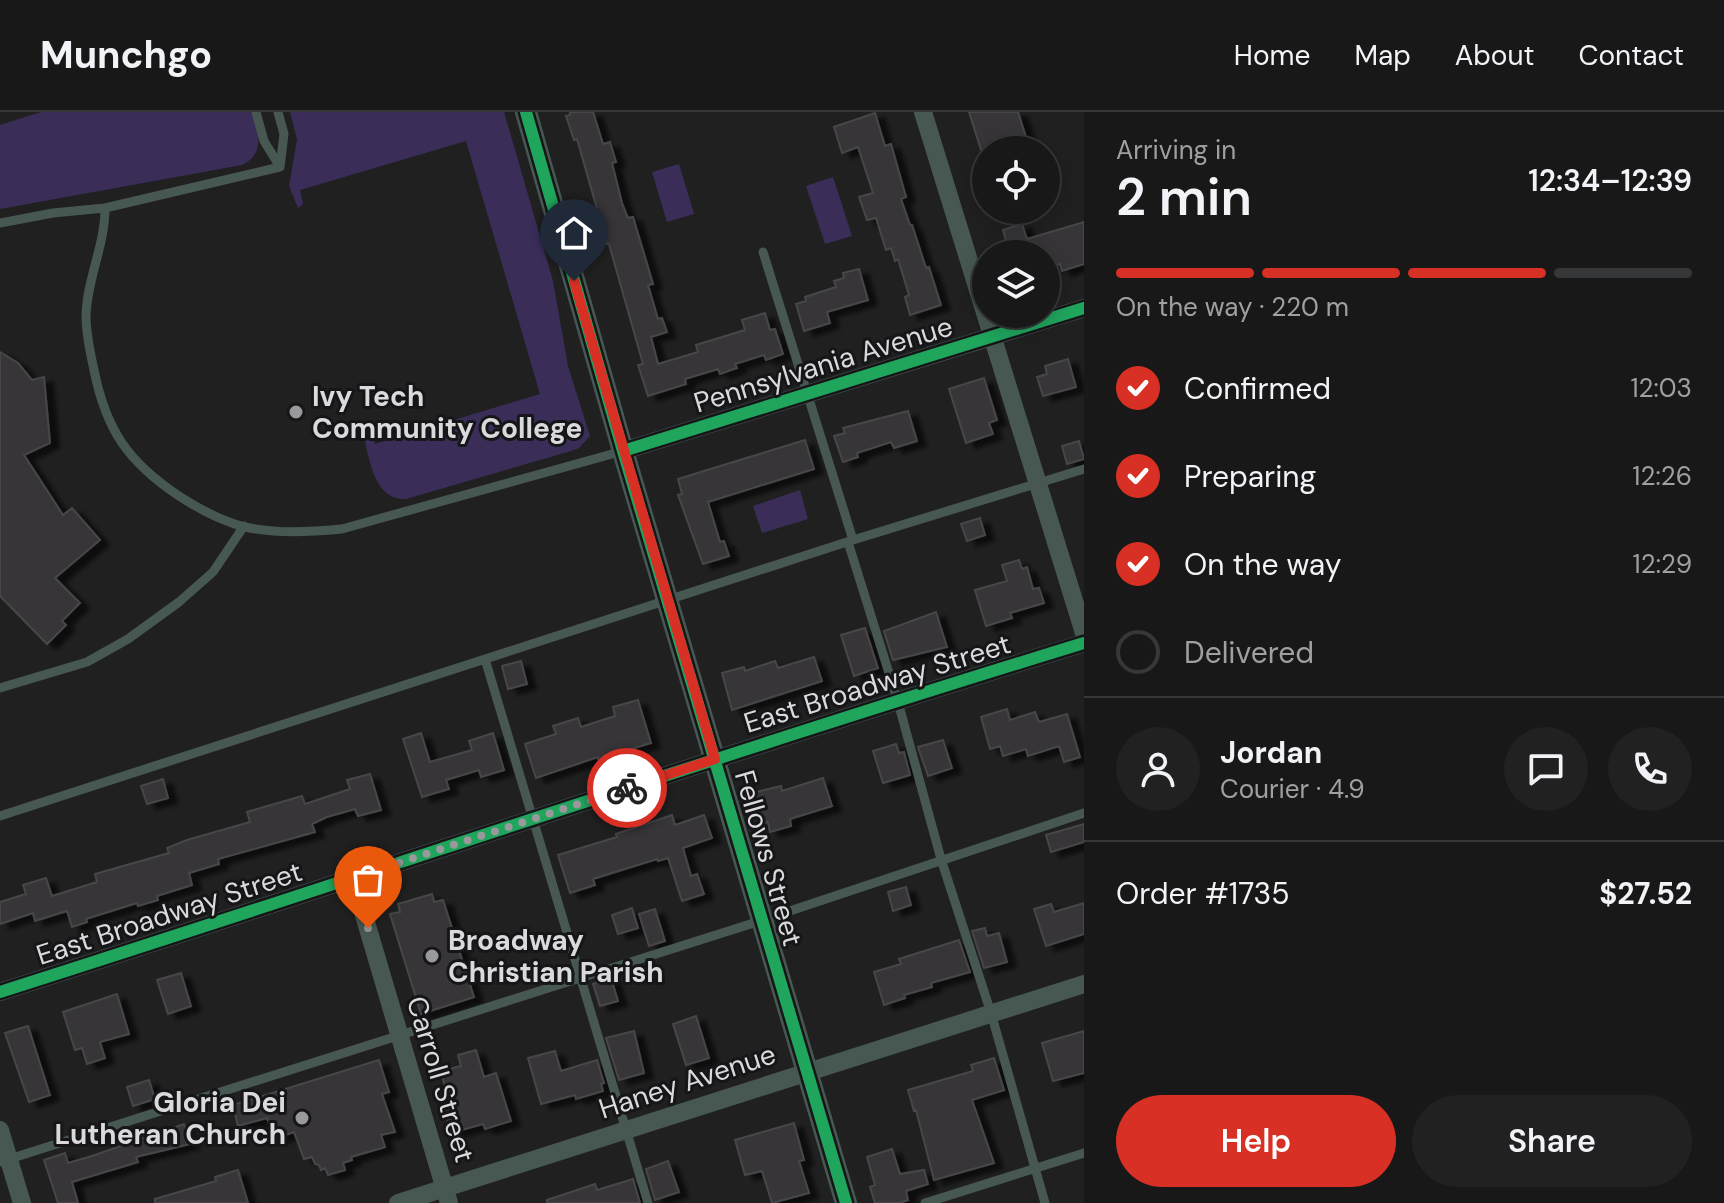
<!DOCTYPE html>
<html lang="en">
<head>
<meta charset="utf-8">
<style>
	:root { --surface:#181819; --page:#212122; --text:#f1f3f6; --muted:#9fa0a2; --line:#363738; --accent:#d93025 }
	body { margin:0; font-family:"DM Sans",sans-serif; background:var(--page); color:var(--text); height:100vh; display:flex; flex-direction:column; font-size:30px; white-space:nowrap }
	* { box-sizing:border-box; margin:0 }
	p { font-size:26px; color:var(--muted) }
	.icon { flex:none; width:44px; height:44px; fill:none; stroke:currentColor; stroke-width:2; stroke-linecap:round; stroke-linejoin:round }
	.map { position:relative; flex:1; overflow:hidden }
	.drawer { display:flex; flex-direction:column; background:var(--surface); width:640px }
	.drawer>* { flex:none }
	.tools { position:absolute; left:972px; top:24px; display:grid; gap:16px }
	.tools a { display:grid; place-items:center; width:88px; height:88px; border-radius:50%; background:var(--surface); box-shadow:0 4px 20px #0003,0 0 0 2px var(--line); font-size:40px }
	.pin { position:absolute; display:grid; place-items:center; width:68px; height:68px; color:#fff; margin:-82px -34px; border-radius:50% 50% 50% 0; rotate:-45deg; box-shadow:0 0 8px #0007 }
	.pin .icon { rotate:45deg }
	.courier { position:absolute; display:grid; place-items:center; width:80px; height:80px; margin:-40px; border:6px solid #d93025; border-radius:50%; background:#fff; color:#222; box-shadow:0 2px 10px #0007 }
	.overview em { font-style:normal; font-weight:600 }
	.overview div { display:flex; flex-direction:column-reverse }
	.overview { display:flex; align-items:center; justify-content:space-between; height:136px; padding:0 32px }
	h1 { font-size:52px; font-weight:600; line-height:60px }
	.bar { display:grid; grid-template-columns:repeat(4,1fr); gap:12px 8px; align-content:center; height:96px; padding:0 32px }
	.bar i { height:10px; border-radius:6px; background:var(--line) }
	.bar .active { background:var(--accent) }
	.bar p { grid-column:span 4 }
	.line { display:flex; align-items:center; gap:20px; padding:0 32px; border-top:2px solid var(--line) }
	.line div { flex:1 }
	.round { display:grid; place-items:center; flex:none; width:84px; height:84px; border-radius:42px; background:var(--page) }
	ol { padding:0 32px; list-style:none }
	li { display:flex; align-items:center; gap:24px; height:88px }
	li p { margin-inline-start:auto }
	li .icon { padding:8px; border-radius:50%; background:var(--accent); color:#fff; stroke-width:4 }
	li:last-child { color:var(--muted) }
	li i { width:44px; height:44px; border:4px solid var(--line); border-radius:50% }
	.primary-button { display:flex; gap:16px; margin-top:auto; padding:16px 32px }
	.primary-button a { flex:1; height:92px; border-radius:48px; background:var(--accent); color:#fff; font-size:32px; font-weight:600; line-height:92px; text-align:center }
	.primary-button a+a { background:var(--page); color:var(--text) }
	header { display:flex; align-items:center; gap:48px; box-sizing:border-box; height:112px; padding:0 40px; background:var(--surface); border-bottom:2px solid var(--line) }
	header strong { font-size:38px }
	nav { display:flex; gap:44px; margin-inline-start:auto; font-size:28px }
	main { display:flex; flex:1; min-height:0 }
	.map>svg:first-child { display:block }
</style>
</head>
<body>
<header>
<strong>Munchgo</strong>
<nav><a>Home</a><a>Map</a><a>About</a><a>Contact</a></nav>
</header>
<main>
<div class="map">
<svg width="1084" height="1091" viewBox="0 0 1084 1091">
	<defs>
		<filter id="shadow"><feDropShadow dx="9" dy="5" stdDeviation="2" flood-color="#0009"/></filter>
	</defs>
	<rect width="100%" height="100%" fill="#202021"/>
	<path fill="#3a2e59" d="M41,0h211c6,21 14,41 -10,53l-242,44v-84z
		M290,0h214l49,169 15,85 22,70 -11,12 -8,3 -165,48c-34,1 -36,-43 -44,-68l2,-3 6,1 5,15 165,-50 -74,-253 -166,49 3,14 -5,4 -9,-22 8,-47z
		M679,52l15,50 -27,8 -15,-50z
		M833,65l19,59 -27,8 -19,-58z
		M800,378l8,29 -46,14 -9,-27z"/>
	<path fill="#373638" stroke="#474648" stroke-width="2" filter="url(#shadow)" d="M570,0h23l10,32 7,-2 6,20 -4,1 10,40 6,15 5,-1 20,67 -5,1 10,34 4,-1 5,14 -16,5 7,27 40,-12 -2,-7 49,-15 -3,-10 23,-7 5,17 5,-1 8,25 -17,6 -2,-5 -29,9 2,4 -17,6 -2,-5 -33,10 1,5 -38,12 -10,-31 5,-1 -34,-120h-2l-30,-105 -3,1 -8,-24 4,-1z
		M969,0h49l12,38h-49z
		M875,1l10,33 6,-2 15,53 -5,2 9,26h2l14,43 3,-1 12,38 -31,10 -5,-18 4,-2 -11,-36 -3,2 -4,-13 -5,2 -10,-32 -9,2 -8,-23 14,-4 -15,-46 -16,6 -8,-26z
		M1084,110v42l-22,7 -2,-7 -14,4v-14h-55l-1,-4 17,-5 -4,-15 19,-6 5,15z
		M859,157l9,31 -41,12 3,11 -26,8 -8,-27 10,-3 -1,-4 31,-10 -2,-6 10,-3 -1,-5z
		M0,240l18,11 14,17 12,-3 6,66 -26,12 39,60 9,-7 28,32 -45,38 25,25 -18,18 4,4 -19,19 -47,-48z
		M1068,247l8,28 -33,9 -6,-19 10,-3 -2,-8z
		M984,266l13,42 -8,3 4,11 -27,9 -17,-54z
		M908,299l9,30 -23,7 -3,-6 -34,11 1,4 -15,5 -9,-26 11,-3 -2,-5z
		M805,328l9,29 -106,33 12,40 4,-1 5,15 -26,8 -25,-69 4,-1 -4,-15z
		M1079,329l5,18 -17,5 -5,-18z
		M980,406l5,17 -18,6 -6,-17z
		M1019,448l3,9 5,-2 6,22 6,-1 5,15 -34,10 2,5 -26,8 -11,-36 32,-9 -5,-16z
		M936,500l11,35 -54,13 -9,-29z
		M865,516l13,40 -24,8 -13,-41z
		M814,545l8,24 -90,29 -10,-37 22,-6 1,4 30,-10 3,7z
		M521,549l6,23 -19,5 -6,-23z
		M638,588l13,43 -53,16v-2l-62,21 -11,-34 31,-10 -3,-8 25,-8 3,9 34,-11 -2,-9z
		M1007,597l3,11 25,-8 4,10 28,-8 13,43 -16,5 -5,-16 -31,10 -2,-7 -23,7 -3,-10 -10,3 -9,-32z
		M421,621l9,29 42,-12 -3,-9 24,-8 11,37 -23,7 -2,-7 -33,10 3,9 -27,8 -19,-58z
		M943,628l9,28 -24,8 -10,-29z
		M896,632l3,9 5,-1 6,23 -27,8 -10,-32z
		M370,662l11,36 -23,6 -3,-7 -28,8 -15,7 3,8 -97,27 1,5 -30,9 3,12 -35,11 1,4 -20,6 -1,-3 -51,16 1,3 -15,5 -5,-16 -32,10 -2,-8 -33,11v-22l26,-8 -3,-9 23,-7 6,18 45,-14 -2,-8 74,-21 -2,-5 20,-8 63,-18 -3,-10 55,-16 3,8 45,-15 -3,-9z
		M823,666l9,28 -42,13 1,7 -21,6 -2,-10 -4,1 -8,-31 25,-6 1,5z
		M163,667l5,19 -21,6 -6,-18z
		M672,703l3,10 29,-10 8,23 -29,10 8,28 6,-2 7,20 -22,7 -14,-43 -10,3 -1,-2 -64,20 2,6 -25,8 -12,-38 59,-18 -1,-3z
		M1084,712v18l-33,10 -5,-17z
		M906,775l5,18 -18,6 -5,-19z
		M432,782l2,8 9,-2 31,97 -53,17 -31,-100 10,-2 -2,-8z
		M1084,791v31l-38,12 -12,-37 17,-5 3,8z
		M632,796l6,20 -20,6 -6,-19z
		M655,797l10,32 -16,5 -10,-32z
		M985,816l2,8 12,-3 8,29 -23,6 -12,-37z
		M959,828l11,32 -39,11 1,4 -28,8 1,3 -21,7 -10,-33 27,-8 -2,-5z
		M181,861l10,33 -23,8 -11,-34z
		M611,866l7,23 -18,5 -7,-22z
		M117,882l12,40 -29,8 5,16 -18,6 -5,-16 -7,2 -12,-38z
		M696,904l13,42 -23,7 -13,-41z
		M28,914l22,69 -21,7 -24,-69z
		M634,919l10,42 -25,7 -13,-42z
		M1084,919v42l-31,8 -11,-38z
		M476,938l8,27 12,-4 15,48 -26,8 -2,-5 -32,9 -9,-32 6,-2 -7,-28 20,-5 -3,-11z
		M555,939l6,20 36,-11 7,23 -3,1 2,7 -27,8 -1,-4 -34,9 -13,-46z
		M994,946l10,32 -32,10 22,63 -60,17 -18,-70 -2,1 -6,-21 65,-19 -2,-6z
		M379,948l10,32 -7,2 13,38 -14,3 4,12 -34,10 1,3 -9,3 2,7 -17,5 -3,-7 -4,2 -2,-5 -4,-1 -3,-7 -8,2 -10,-27 -20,7 -7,-21 -29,8 -5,-21z
		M149,968l6,19 -22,7 -6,-19z
		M794,1011l10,37 -5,1 10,32 -37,10 -10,-32 -17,4 -10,-35z
		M184,1012l6,20 -54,13 2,5 -66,20 6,21h-20l-14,-43 21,-7 3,10 24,-7z
		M892,1037l8,25 24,-4 4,14 -22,7 2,9 -9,3h-24l-5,-16 5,-2 -8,-28z
		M668,1049l11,31 -24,8 -9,-31z
		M238,1058l10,33h-93v-4l61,-18 -1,-4z
		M633,1067l7,24h-93v-3l48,-16 2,6z"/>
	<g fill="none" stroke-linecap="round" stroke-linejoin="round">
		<path stroke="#475853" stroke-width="9" d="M256,0l8,29 16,26
			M278,0l6,22 -4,33
			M105,96c0,38 -18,70 -19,108 0,18 4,36 8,54 12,60 34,92 85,126 20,13 42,25 66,31 32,7 64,5 97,2l281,-78
			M0,111l53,-10 52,-5 175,-41
			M763,140l90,288
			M848,430l50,160 43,157 50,154 54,190
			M485,547l163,544
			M0,576l87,-26 41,-23 51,-37 34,-30 31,-46
			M0,704l853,-276 231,-71
			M0,1050l763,-242 321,-107
			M925,1091l159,-50"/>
		<path stroke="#475853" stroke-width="18" d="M923,0l161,521
			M623,339l461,-143
			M353,766l96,325
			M0,880c362,-115 721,-238 1084,-349
			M0,1018l22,73
			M398,1091l686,-219"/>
		<path stroke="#475853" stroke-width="22" d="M526,0l97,339 223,752"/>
		<g stroke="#161619" stroke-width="17">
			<path id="cycleway" d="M526,0l97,339 223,752
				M623,339l461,-143
				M0,880c362,-115 721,-238 1084,-349"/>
		</g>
		<use href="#cycleway" stroke="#20a55d" stroke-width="12"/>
	</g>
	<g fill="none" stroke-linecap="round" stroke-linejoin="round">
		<path stroke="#99989b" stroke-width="8" stroke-dasharray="0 14.4" d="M368,816l-15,-50 274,-90"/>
		<path stroke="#d93025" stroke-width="10" d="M574,169l141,478 -88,29"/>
	</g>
	<g fill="#99989b" stroke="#161619" stroke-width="3">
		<circle cx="296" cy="300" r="8"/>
		<circle cx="432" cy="844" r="8"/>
		<circle cx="302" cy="1006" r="8"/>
	</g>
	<g text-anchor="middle" stroke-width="6" stroke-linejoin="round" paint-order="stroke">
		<g font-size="28" fill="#dad9dc" stroke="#161619">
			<text transform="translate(823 252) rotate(-17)" y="10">Pennsylvania Avenue</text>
			<text transform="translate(877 571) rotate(-17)" y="10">East Broadway Street</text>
			<text transform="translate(769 746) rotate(74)" y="10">Fellows Street</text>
			<text transform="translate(169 801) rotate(-18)" y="10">East Broadway Street</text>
			<text transform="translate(441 967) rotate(73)" y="10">Carroll Street</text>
			<text transform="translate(687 969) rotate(-18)" y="10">Haney Avenue</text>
		</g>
		<g font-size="28" font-weight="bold" fill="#dad9dc" stroke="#161619" text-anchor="start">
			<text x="312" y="294">Ivy Tech<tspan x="312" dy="32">Community College</tspan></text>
			<text x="448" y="838">Broadway<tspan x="448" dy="32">Christian Parish</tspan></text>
			<text x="286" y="1000" text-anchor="end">Gloria Dei<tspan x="286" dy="32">Lutheran Church</tspan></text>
		</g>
	</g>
</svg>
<div class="tools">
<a><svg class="icon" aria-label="locate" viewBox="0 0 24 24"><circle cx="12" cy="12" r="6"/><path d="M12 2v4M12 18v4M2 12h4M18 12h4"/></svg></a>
<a><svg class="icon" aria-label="layers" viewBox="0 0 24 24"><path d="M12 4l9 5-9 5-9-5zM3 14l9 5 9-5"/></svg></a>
</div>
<div class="pin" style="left:368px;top:816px;background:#ea580c"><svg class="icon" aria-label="bag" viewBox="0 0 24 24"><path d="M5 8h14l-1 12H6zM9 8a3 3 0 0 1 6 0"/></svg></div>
<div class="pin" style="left:574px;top:169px;background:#1f2937"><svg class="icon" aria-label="home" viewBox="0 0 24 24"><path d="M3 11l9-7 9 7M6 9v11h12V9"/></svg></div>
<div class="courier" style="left:627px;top:676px"><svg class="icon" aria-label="bike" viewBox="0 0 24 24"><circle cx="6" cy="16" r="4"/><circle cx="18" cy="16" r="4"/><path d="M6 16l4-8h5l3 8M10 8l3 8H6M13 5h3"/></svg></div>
</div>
<section class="drawer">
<div class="overview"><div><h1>2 min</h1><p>Arriving in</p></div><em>12:34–12:39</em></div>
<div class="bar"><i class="active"></i><i class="active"></i><i class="active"></i><i></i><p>On the way · 220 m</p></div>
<ol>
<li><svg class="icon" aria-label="check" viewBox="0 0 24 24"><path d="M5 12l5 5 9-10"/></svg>Confirmed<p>12:03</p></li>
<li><svg class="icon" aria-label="check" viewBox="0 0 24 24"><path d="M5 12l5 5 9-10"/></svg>Preparing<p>12:26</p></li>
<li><svg class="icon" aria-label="check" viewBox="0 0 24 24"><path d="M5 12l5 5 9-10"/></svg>On the way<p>12:29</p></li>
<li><i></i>Delivered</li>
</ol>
<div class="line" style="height:144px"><a class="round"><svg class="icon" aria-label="person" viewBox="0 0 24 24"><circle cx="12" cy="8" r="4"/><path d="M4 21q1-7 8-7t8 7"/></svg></a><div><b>Jordan</b><p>Courier · 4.9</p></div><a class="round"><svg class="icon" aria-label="chat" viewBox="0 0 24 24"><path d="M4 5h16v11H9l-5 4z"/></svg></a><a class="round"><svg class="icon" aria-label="phone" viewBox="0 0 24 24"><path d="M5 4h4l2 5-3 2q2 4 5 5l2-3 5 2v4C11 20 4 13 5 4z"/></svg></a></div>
<div class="line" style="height:104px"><div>Order #1735</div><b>$27.52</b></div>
<div class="primary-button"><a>Help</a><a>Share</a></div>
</section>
</main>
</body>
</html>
